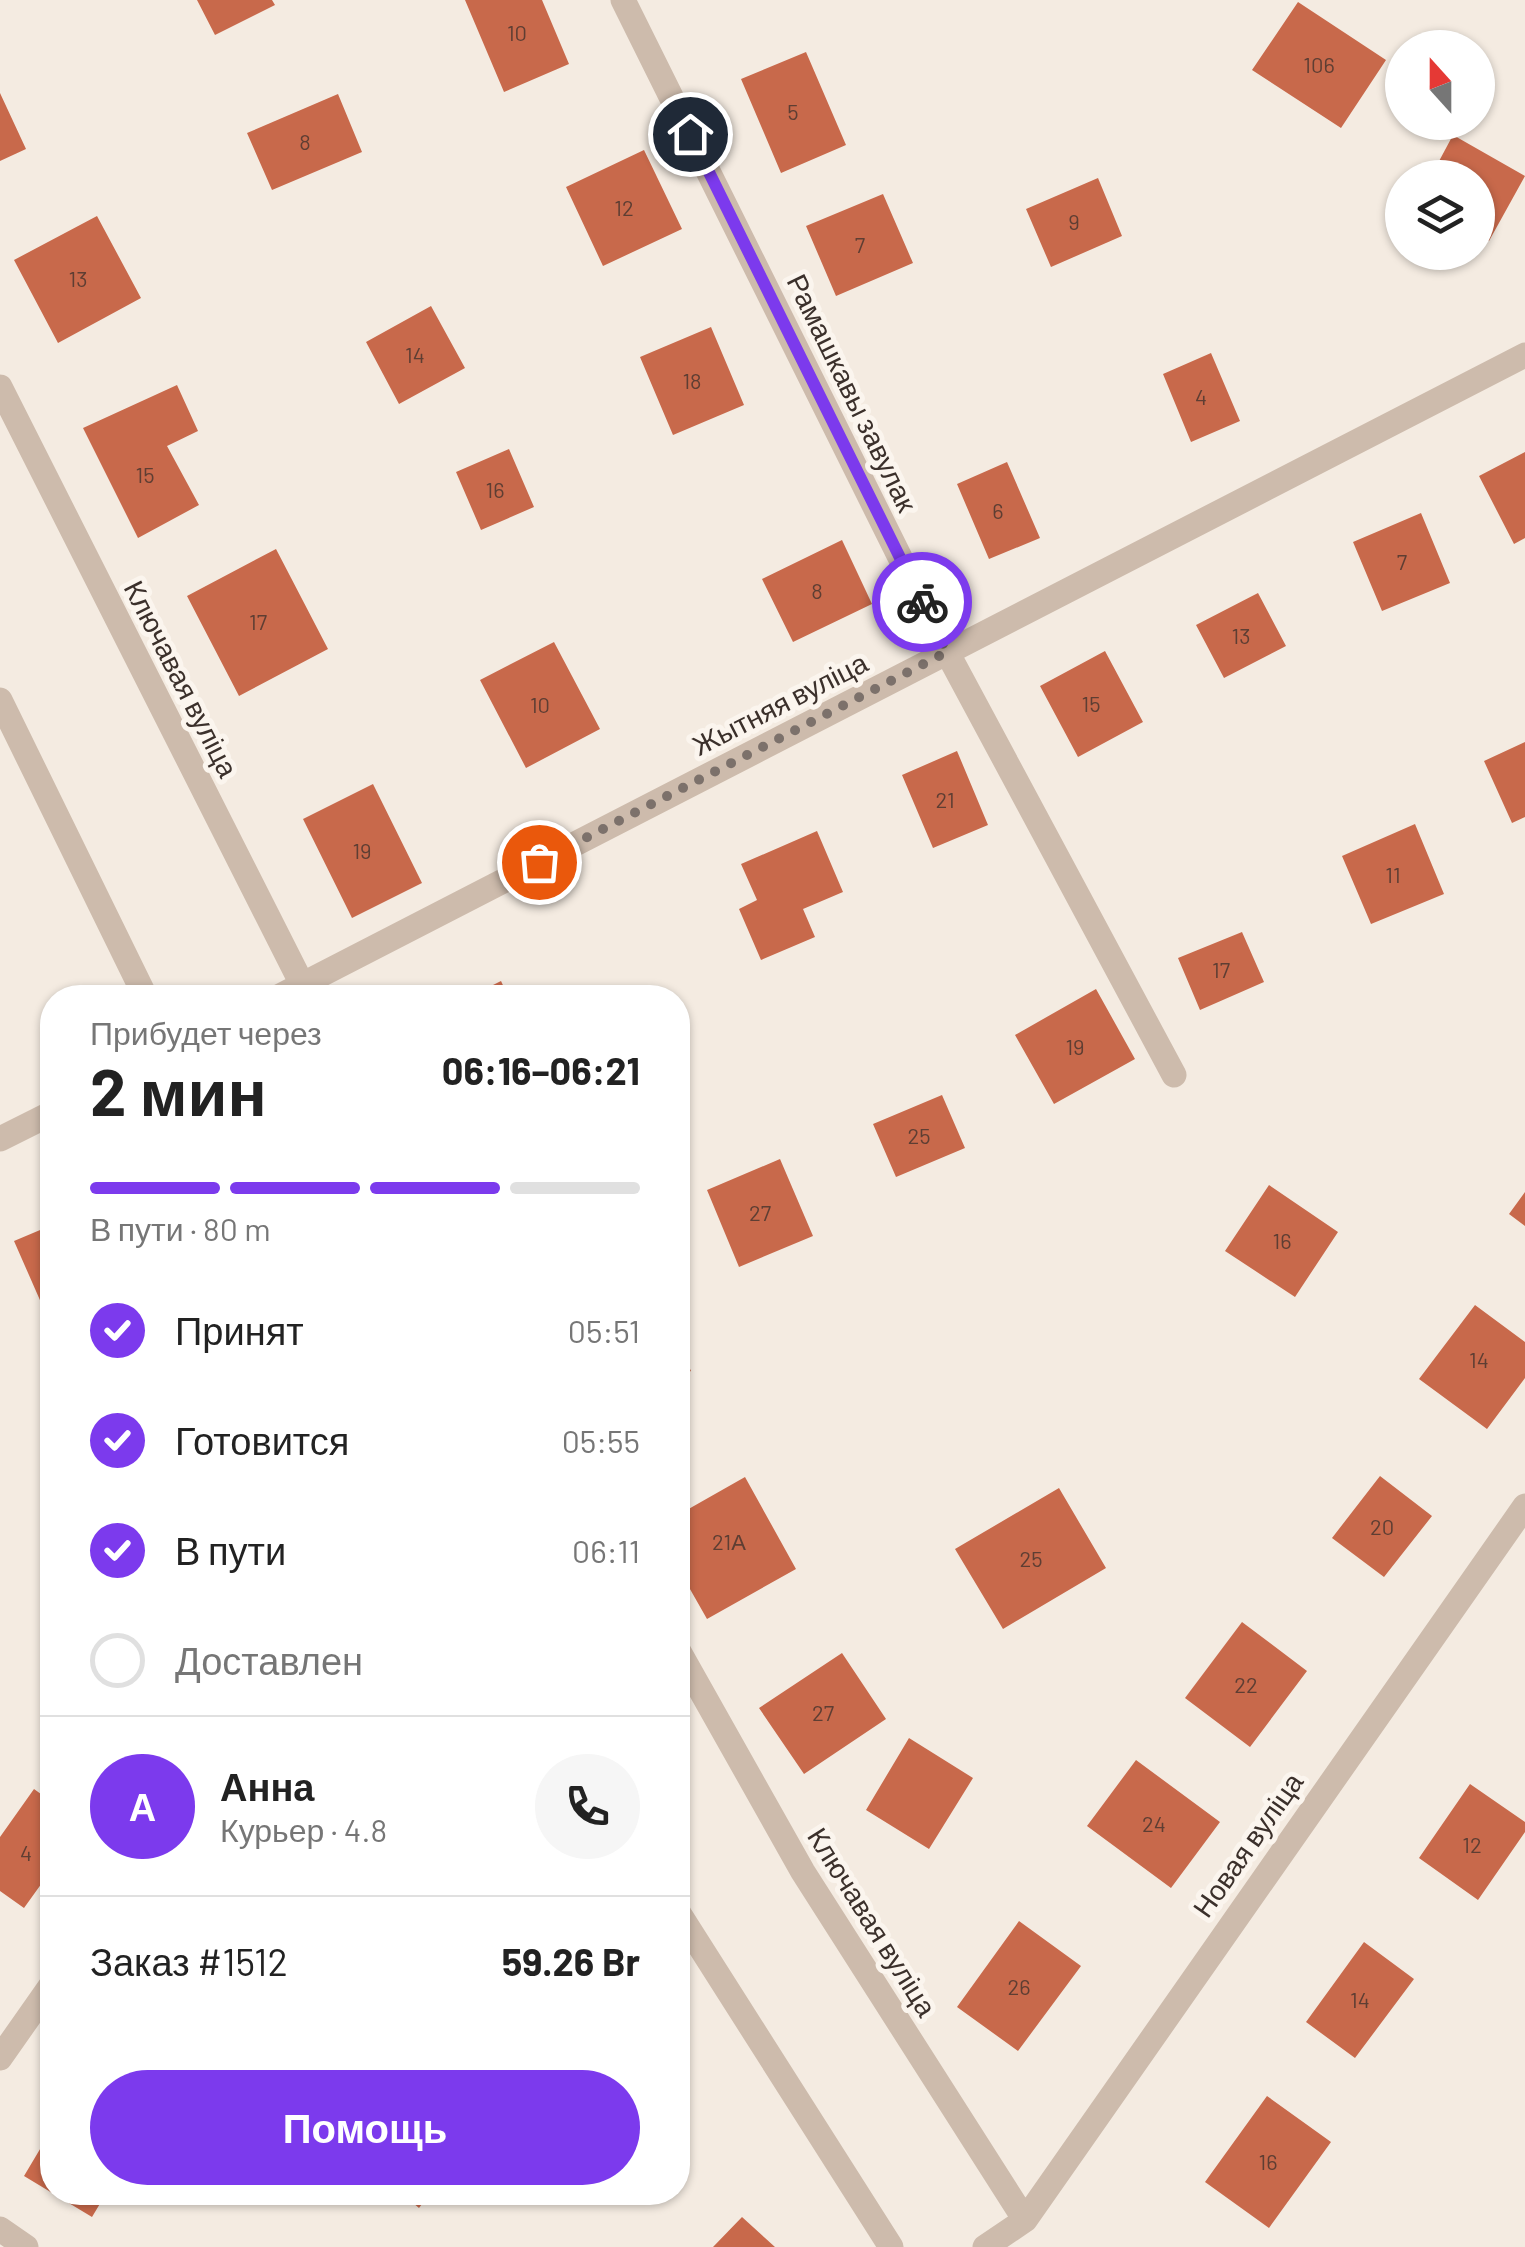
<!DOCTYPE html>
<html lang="ru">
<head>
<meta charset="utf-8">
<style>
	:root { --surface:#fff; --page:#f6f6f6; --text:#222; --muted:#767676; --line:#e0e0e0; --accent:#7c3aed }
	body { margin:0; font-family:Barlow,sans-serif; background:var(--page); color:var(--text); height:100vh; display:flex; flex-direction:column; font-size:38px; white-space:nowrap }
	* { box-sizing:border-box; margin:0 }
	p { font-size:32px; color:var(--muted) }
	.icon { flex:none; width:55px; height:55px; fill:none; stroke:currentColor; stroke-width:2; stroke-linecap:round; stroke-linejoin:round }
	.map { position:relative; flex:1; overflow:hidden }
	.details { position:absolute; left:40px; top:985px; width:650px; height:1220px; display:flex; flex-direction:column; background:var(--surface); border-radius:40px; box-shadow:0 2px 8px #0004 }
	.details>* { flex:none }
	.needle { width:65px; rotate:339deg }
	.buttons { position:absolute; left:1385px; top:30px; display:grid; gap:20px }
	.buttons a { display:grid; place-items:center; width:110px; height:110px; border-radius:50%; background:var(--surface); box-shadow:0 2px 8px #0004; font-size:50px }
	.pin { position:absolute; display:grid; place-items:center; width:85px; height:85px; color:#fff; margin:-42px; border:5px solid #fff; border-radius:50%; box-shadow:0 2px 10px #0007 }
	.courier { position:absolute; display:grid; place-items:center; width:100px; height:100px; margin:-50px; border:8px solid #7c3aed; border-radius:50%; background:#fff; color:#222; box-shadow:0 2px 12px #0007 }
	.summary em { font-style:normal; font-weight:700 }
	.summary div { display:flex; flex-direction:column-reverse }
	.summary { display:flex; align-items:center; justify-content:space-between; height:170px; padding:0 50px }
	h1 { font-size:65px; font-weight:700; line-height:75px }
	.bar { display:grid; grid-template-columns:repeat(4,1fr); gap:15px 10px; align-content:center; height:120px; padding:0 50px }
	.bar i { height:12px; border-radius:8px; background:var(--line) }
	.bar .current { background:var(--accent) }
	.bar p { grid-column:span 4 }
	.line { display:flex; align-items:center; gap:25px; padding:0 50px; border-top:2px solid var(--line) }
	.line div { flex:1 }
	.round { display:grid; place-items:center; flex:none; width:105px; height:105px; border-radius:52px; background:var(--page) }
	ol { padding:0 50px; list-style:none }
	li { display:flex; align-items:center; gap:30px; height:110px }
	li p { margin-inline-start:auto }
	li .icon { padding:10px; border-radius:50%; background:var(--accent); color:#fff; stroke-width:4 }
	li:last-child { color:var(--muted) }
	li i { width:55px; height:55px; border:5px solid var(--line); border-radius:50% }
	.primary-button { display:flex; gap:20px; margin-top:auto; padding:20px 50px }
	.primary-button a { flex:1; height:115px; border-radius:60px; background:var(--accent); color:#fff; font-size:40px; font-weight:700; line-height:115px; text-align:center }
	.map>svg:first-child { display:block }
</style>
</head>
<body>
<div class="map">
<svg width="1525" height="2247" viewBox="0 0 1525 2247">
	<rect width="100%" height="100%" fill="#f4ebe1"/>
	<path fill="#c8694b" d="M197,0h75l3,5 -60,30z
		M465,0h77l27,64 -65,28z
		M1298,2l88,58 -45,68 -89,-58z
		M806,52l40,93 -65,28 -40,-94z
		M0,93l26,56 -26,12z
		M338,94l24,58 -90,38 -25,-57z
		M1453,135l72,41 -36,65 -11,-6v-57h-48z
		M644,150l38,79 -79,37 -37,-79z
		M1098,178l24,58 -71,31 -25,-58z
		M883,194l30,69 -77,33 -30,-70z
		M97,216l44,82 -83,45 -44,-83z
		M431,306l34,62 -66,36 -33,-62z
		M711,327l33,78 -71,30 -33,-78z
		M1211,353l29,68 -49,21 -28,-68z
		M177,385l21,46 -31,15 32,59 -61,33 -55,-110z
		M509,449l25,58 -53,23 -25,-58z
		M1525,452v86l-11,6 -35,-68z
		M1007,462l33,76 -51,21 -32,-75z
		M1421,513l29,70 -68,28 -29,-69z
		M842,540l30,64 -79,38 -31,-63z
		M276,549l52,100 -89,47 -52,-100z
		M1258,593l28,53 -62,32 -28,-53z
		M554,642l46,87 -74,39 -46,-88z
		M1105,651l38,71 -65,35 -38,-71z
		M1525,742v75l-13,6 -28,-62z
		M957,751l31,74 -55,23 -31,-73z
		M373,784l49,99 -70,35 -49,-99z
		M1415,824l29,70 -73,30 -29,-68z
		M817,831l26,61 -40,17 12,28 -54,23 -22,-51 18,-9 -16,-36z
		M1242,932l22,50 -64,28 -22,-52z
		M501,981l8,17h-42z
		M1096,989l39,70 -81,45 -39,-69z
		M942,1095l23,53 -69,29 -23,-53z
		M780,1159l33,77 -74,31 -32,-77z
		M1269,1185l69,47 -43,65 -70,-46z
		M1525,1192v34l-16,-12z
		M52,1225v78l-9,4 -29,-66z
		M1475,1305l50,37v36l-38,51 -68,-50z
		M678,1343l13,28 -13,6z
		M1380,1476l52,40 -48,61 -52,-39z
		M745,1477l51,92 -89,50 -29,-51v-53z
		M1059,1488l47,80 -103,61 -48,-80z
		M1242,1622l65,49 -57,76 -65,-49z
		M842,1653l44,66 -82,55 -45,-66z
		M909,1738l64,40 -44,71 -63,-39z
		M1136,1760l84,62 -49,66 -84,-62z
		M1470,1784l55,38v10l-47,68 -59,-42z
		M34,1789l18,13v67l-28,39 -24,-17v-54z
		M1019,1921l62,45 -63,85 -61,-44z
		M1364,1942l50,37 -59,79 -49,-36z
		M1267,2096l64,46 -62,86 -64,-46z
		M52,2129v63h55l-15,25 -68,-41z
		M400,2192h31l-12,16z
		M742,2217l33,30h-62z"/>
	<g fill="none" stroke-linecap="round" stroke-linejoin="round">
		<path stroke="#cdbbac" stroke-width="25" d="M623,0l324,652 227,423
			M0,387l309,611
			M0,700l146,298
			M276,998l1249,-643
			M0,1139l52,-26
			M678,1650l125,222 222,348
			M678,1912l213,335
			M0,2058l52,-74
			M0,2229l26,18
			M985,2247l40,-27 500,-714"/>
	</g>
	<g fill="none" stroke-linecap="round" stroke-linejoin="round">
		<path stroke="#7c716b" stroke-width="10" stroke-dasharray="0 18" d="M539,862l408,-210 -25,-50"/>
		<path stroke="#7c3aed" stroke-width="12" d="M690,134l232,468"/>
	</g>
	<g text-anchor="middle" stroke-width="10" stroke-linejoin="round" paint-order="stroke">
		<g font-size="22" fill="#5e3e33">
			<text x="517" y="41">10</text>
			<text x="1319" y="73">106</text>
			<text x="793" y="120">5</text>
			<text x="305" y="150">8</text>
			<text x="624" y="216">12</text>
			<text x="1074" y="230">9</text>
			<text x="860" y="253">7</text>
			<text x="78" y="287">13</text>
			<text x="415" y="363">14</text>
			<text x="692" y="389">18</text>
			<text x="1201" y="405">4</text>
			<text x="145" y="483">15</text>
			<text x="495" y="498">16</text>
			<text x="998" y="519">6</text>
			<text x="1402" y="570">7</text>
			<text x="817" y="599">8</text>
			<text x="258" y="630">17</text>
			<text x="1241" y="644">13</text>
			<text x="1091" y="712">15</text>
			<text x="540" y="713">10</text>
			<text x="945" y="808">21</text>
			<text x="362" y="859">19</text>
			<text x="1393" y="883">11</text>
			<text x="1221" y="978">17</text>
			<text x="1075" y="1055">19</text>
			<text x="919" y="1144">25</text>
			<text x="760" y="1221">27</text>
			<text x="1282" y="1249">16</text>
			<text x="1479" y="1368">14</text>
			<text x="1382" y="1535">20</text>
			<text x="729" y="1550">21А</text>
			<text x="1031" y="1567">25</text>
			<text x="1246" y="1693">22</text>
			<text x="823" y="1721">27</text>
			<text x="1154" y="1832">24</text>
			<text x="1472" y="1853">12</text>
			<text x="26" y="1861">4</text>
			<text x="1019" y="1995">26</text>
			<text x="1360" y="2008">14</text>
			<text x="1268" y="2170">16</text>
		</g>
		<g font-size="28" fill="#3b302b" stroke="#fbf5ee">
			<text transform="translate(852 393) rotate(64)" y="10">Рамашкавы завулак</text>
			<text transform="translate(181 679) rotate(63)" y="10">Ключавая вуліца</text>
			<text transform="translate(780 704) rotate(-27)" y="10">Жытняя вуліца</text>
			<text transform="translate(1248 1845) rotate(-55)" y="10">Новая вуліца</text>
			<text transform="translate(872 1922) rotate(58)" y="10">Ключавая вуліца</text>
		</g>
	</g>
</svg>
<div class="buttons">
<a><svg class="needle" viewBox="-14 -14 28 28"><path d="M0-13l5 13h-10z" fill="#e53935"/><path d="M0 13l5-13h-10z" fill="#767676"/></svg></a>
<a><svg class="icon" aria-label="layers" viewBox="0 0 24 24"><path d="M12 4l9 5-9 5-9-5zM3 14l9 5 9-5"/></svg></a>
</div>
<div class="pin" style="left:539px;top:862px;background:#ea580c"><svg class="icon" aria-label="bag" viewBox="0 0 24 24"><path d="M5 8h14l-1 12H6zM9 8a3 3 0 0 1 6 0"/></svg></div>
<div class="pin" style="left:690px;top:134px;background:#1f2937"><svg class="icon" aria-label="home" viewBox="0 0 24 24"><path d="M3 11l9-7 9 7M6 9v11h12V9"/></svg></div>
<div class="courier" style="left:922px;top:602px"><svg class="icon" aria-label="bike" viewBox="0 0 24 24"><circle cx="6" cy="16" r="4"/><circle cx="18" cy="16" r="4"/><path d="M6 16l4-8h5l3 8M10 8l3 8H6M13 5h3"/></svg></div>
<section class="details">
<div class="summary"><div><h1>2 мин</h1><p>Прибудет через</p></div><em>06:16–06:21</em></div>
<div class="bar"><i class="current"></i><i class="current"></i><i class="current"></i><i></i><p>В пути · 80 m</p></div>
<ol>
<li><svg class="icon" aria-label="check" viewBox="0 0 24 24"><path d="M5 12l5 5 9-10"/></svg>Принят<p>05:51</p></li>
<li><svg class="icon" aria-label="check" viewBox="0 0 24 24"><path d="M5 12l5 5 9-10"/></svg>Готовится<p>05:55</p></li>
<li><svg class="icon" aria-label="check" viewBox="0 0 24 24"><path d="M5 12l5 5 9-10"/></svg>В пути<p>06:11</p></li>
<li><i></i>Доставлен</li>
</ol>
<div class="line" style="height:180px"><b class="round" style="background:var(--accent);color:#fff">А</b><div><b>Анна</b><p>Курьер · 4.8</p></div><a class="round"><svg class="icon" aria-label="phone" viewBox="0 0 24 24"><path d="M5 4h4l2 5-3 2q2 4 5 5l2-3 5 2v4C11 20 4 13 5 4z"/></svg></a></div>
<div class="line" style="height:130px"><div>Заказ #1512</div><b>59.26 Br</b></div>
<div class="primary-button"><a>Помощь</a></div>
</section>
</div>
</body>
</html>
